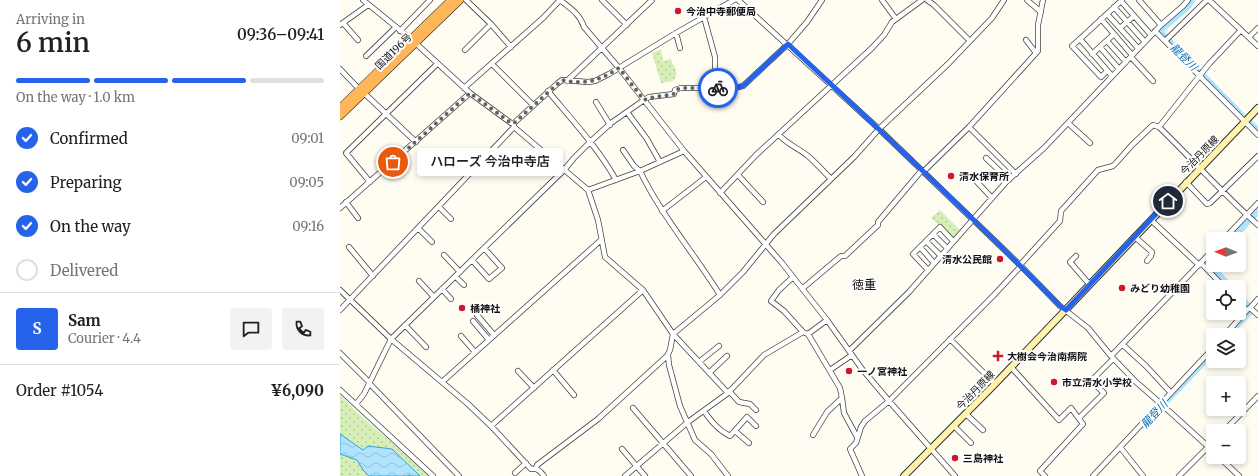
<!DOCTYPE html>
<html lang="en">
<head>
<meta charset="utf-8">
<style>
	:root { --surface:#fff; --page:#f2f2f2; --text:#202124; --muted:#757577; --line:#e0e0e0; --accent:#2563eb }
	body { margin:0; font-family:Merriweather,"Noto Sans JP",serif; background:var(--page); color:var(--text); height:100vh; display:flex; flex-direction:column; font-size:15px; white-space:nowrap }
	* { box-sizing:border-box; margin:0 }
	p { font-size:13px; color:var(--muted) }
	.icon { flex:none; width:22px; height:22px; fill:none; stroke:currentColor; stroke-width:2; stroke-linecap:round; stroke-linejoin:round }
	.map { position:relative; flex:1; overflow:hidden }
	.panel { display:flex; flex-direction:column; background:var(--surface); width:340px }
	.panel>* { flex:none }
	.needle { width:26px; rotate:271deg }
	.tools { position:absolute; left:866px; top:232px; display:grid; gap:8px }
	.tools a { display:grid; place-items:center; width:40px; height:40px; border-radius:4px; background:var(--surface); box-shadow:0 2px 6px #0003; font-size:20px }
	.pin { position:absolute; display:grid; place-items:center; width:34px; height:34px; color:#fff; margin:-17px; border:2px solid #fff; border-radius:50%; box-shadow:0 1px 4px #0007 }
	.courier { position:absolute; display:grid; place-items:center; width:40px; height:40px; margin:-20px; border:3px solid #2563eb; border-radius:50%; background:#fff; color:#222; box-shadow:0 1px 5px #0007 }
	.bubble { position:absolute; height:28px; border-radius:4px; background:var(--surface); box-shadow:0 2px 6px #0003; font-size:13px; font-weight:600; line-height:28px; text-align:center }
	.overview em { font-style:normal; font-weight:600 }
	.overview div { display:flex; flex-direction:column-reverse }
	.overview { display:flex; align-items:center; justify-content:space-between; height:68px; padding:0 16px }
	h1 { font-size:26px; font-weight:600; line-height:30px }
	.bar { display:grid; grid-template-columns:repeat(4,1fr); gap:6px 4px; align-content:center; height:48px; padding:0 16px }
	.bar i { height:5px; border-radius:3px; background:var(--line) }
	.bar .selected { background:var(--accent) }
	.bar p { grid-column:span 4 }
	.line { display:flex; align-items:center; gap:10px; padding:0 16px; border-top:1px solid var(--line) }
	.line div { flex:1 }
	.round { display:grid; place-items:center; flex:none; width:42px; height:42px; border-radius:4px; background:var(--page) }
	ol { padding:0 16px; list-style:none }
	li { display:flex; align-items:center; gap:12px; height:44px }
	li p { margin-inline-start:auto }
	li .icon { padding:4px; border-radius:50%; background:var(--accent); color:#fff; stroke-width:4 }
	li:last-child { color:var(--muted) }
	li i { width:22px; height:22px; border:2px solid var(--line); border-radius:50% }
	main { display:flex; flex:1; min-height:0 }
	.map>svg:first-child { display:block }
</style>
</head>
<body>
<main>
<section class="panel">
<div class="overview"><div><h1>6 min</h1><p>Arriving in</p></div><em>09:36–09:41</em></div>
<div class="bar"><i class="selected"></i><i class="selected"></i><i class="selected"></i><i></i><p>On the way · 1.0 km</p></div>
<ol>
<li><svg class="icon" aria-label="check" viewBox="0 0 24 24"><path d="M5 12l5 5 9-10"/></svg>Confirmed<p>09:01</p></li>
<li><svg class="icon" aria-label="check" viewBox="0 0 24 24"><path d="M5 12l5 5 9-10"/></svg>Preparing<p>09:05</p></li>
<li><svg class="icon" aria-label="check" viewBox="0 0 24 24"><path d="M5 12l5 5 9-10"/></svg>On the way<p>09:16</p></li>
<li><i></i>Delivered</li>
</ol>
<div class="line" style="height:72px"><b class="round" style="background:var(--accent);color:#fff">S</b><div><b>Sam</b><p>Courier · 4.4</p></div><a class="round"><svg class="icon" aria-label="chat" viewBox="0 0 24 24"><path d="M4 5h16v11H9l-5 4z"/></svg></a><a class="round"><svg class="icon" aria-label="phone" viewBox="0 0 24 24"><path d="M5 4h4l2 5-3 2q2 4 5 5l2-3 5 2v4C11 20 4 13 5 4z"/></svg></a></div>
<div class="line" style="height:52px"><div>Order #1054</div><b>¥6,090</b></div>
</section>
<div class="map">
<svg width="918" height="476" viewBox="0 0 918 476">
	<defs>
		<pattern id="grass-dots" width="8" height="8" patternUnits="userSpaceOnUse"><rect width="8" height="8" fill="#d6efb6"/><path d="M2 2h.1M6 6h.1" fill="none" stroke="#b6cc9b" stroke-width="1.8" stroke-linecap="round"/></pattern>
		<pattern id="water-waves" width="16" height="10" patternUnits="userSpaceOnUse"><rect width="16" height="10" fill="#b0e3fd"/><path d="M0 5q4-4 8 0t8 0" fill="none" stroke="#96c2d8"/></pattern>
	</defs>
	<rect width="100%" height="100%" fill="#fffcf2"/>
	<path fill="url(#grass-dots)" d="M321,49l2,12 8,-2c2,9 10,12 2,22l-12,2 -9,-30z
		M600,210l20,20 -6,8 -2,-1 -21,-19z
		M0,395l18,18 71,63h-9l-28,-27 -24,-3 -5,4 -23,-16z
		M0,454l17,6 6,10 6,6h-29z"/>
	<path fill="url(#water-waves)" stroke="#2f9edc" d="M0,434l23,16 5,-4 24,3 28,27h-9l-3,-1v1h-39l-6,-6 -6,-10 -17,-6z"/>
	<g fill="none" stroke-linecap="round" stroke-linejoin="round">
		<path stroke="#b0e3fd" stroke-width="7" d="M852,0l-6,8 -27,23 82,84
			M910,123l8,8
			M891,239l27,-28
			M873,257l-6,6 23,24
			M888,334l21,-22 -2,-7 -8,-9
			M803,425l66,-69"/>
		<g stroke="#424242" stroke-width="6">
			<path id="minor" d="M23,0l48,39 59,54 41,30h3
				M126,0l25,24 20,23
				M220,0c10,8 20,14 24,27l35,41 65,83 98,112 45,57 35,49 27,32 66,75
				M262,0l25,25
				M398,0l141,129 142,137 39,40 28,22 23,28 25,26 23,20 54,49
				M542,0l14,19
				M587,0l7,5 36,36
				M687,0l14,12
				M799,0l22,25
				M869,0l49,46
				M781,1l30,34
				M774,7l31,35
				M767,14l31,34
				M364,17l11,40v31
				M3,23l15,17
				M0,25l28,-20
				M780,28l14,-12
				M901,30l-32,34 -50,63c34,33 65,68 99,98
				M60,31l30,-31
				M815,31l103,104
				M336,33l4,15
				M774,34l18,21
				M909,37l9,-9
				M740,39l-8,7 29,31 6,-6
				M686,40l10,13
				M767,41l19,21
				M825,41l42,-41
				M760,47l19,22
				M125,50l26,-26
				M752,54l22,-20 -13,-15
				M26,56l30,-29
				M791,57l22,24
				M152,64l41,41
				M0,69l19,20
				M772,76l-32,-37 42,-39
				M227,81l85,-81
				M124,88l79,-70 17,-18
				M208,91c24,29 50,57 68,89
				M24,93l52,49
				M256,102l14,23
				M287,112l20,27 13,23
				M728,123l22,20
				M174,127l74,63 10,30 7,37 38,33 30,44 55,59
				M629,127l47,47
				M439,135c8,9 19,13 29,21 8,7 15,15 23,23
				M283,150l11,16 6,5
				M646,158l23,22
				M300,171c21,44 54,82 80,124
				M584,171l45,-44 69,-76v-26l5,-25
				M398,175l25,27
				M30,182l-24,-29 91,-89
				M637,182l15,16
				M846,182l21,22 3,-1 48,-47
				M248,190l52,-19 44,-20
				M380,193l36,-38 116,-107 12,-13 8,-13 30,-22
				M6,202l12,16
				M99,207l12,12
				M0,208l130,-115
				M322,211l44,-34
				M811,220l48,45
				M78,228l14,14
				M593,234l14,14
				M795,237l17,15 -1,4 -4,5
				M884,239l34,-36
				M586,241l15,15
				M9,247l24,29
				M580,247l14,16
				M104,255l16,17
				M736,256l-6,6 20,23
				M132,260l17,19 13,-11 -18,-20
				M861,263l23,24
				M680,265l40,-44 1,-10 37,-41 15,-4 3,-3 16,-18 21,-20 6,2
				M588,270l-15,-16 27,-27 13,14
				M115,276l9,9
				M453,277l-14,13 -8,11 13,10 19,21
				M79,281l15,16
				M463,288l38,-32h4l33,-31v-3l44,-52
				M102,289l9,10
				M0,290l51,49 77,65 23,22 40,43c7,-1 9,2 13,7
				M918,299l-8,9 8,7
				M899,302l8,8
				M0,310l174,-183v-4l44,-40 4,-3 26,2 7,-1 14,-7 67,-41 58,-33
				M137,315l17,20
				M133,321l16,19
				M65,325l21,22
				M468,334l32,54 2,10 -15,14 -14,23
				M885,335l22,-25 3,-2
				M121,336l14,16
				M610,339l45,45
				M783,345l23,21 25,27
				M509,351l60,-59 98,-111 37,-33 117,-123 22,-19 5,-6
				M0,353l29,29
				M328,355l1,10 11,41 15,34 16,14 17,22
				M771,356l102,-106
				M359,362l20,-16
				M671,367l48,53 12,-12 12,16 -43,47 5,5
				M213,370l21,25
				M490,370l22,-15
				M178,371l16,17
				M369,373l18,-17
				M102,382l159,-142
				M29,383l90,93
				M0,390l93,86
				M389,391l10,11 11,2 6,6
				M502,398l2,15 13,24
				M16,404l8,-10 27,-55 173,-169 10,-12 16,-16 21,-19 33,-23 5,-3 25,-3 1,-4 6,-2h54l8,-2 45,-42 19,-22 15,-22
				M293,408l58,68
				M364,411c7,10 14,19 26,25l17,-19 9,9
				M626,414l17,16
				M739,418l25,-25 -13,-12 22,-22
				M151,426l152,-136
				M614,426l17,17
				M395,431l14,12
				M884,431l34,-35
				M780,447l23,29
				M282,449l23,27
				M879,457l20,19
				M196,469l1,-4 61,-46 69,-63 3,-6 3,-16 47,-39 23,-23 31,-38 80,-77 25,-28 69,-65 44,-46 12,-18
				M175,473l11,-10
				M285,476l63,-54 40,-29 36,-38 39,-23 5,2 19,-14
				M522,476l-12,-27 6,-6 5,-16 4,-6 24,-20 105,-106 27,-29
				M753,476l120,-128
				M839,476l34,-34"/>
		</g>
		<g stroke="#313131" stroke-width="8">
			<path id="secondary" d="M564,476l91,-92 263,-276"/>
		</g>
		<g stroke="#202020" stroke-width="8">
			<path id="trunk" d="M0,108l111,-108
				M0,116l120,-116"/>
		</g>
		<use href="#minor" stroke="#fff" stroke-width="4.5"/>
		<use href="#secondary" stroke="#fff3ad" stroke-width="6"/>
		<use href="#trunk" stroke="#ffb659" stroke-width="7"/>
	</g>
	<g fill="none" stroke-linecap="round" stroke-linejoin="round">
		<path stroke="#63625e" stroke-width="4" stroke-dasharray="0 7.2" d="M53,162l77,-69 41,30h3l48,-43c25,5 36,1 57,-12l25,32 5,-2 25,-4 2,-4 5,-2h37"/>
		<path stroke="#2563eb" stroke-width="5" d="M378,88h17l8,-2 45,-42c92,86 184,172 272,262l6,4 102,-109"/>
	</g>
	<g fill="#d01727" stroke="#fff" stroke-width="1.5">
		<circle cx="338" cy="11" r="4"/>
		<circle cx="611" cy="176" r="4"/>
		<circle cx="660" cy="259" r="4"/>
		<circle cx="782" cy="288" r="4"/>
		<circle cx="122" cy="308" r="4"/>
		<path d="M656 350h4v4h4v4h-4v4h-4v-4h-4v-4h4z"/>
		<circle cx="509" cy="371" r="4"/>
		<circle cx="714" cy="382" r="4"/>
		<circle cx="615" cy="458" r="4"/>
	</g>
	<g text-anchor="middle" stroke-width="4" stroke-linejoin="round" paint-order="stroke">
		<g font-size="10" font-weight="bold" fill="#0f0f0f" stroke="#fff" text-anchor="start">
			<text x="346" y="15">今治中寺郵便局</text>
			<text x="619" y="180">清水保育所</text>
			<text x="652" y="263" text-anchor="end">清水公民館</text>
			<text x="790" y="292">みどり幼稚園</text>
			<text x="130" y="312">橘神社</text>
			<text x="667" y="360">大樹会今治南病院</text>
			<text x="517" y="375">一ノ宮神社</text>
			<text x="722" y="386">市立清水小学校</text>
			<text x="623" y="462">三島神社</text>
		</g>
		<g font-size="10" fill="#0f0f0f" stroke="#fff">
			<text transform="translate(53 51) rotate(-44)" y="4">国道196号</text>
			<text transform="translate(859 155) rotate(-46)" y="4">今治丹原線</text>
			<text transform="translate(635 390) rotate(-46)" y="4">今治丹原線</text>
		</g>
		<g font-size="11" font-style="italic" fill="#096eb1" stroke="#fff">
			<text transform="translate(844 57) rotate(45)" y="4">龍登川</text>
			<text transform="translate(814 414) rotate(-47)" y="4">龍登川</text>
		</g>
		<g font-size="12" fill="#0f0f0f" stroke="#fff">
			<text x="524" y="289">徳重</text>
		</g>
	</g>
</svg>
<div class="tools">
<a><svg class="needle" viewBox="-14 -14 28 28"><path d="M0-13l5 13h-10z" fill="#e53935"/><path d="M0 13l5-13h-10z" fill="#757577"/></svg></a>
<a><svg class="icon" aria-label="locate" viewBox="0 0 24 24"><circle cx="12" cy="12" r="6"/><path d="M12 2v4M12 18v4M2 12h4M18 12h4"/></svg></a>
<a><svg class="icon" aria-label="layers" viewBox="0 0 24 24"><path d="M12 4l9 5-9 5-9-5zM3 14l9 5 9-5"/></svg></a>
<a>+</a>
<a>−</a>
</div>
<div class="pin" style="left:53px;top:162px;background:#ea580c"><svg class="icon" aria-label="bag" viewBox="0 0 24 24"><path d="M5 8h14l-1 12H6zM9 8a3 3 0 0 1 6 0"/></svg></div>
<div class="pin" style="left:828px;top:201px;background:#1f2937"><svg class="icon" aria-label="home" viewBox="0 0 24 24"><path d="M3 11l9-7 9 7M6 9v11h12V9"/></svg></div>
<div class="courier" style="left:378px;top:88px"><svg class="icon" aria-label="bike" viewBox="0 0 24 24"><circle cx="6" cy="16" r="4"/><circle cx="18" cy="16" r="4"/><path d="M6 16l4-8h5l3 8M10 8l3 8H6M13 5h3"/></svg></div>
<div class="bubble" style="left:77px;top:148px;width:146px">ハローズ 今治中寺店</div>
</div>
</main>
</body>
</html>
